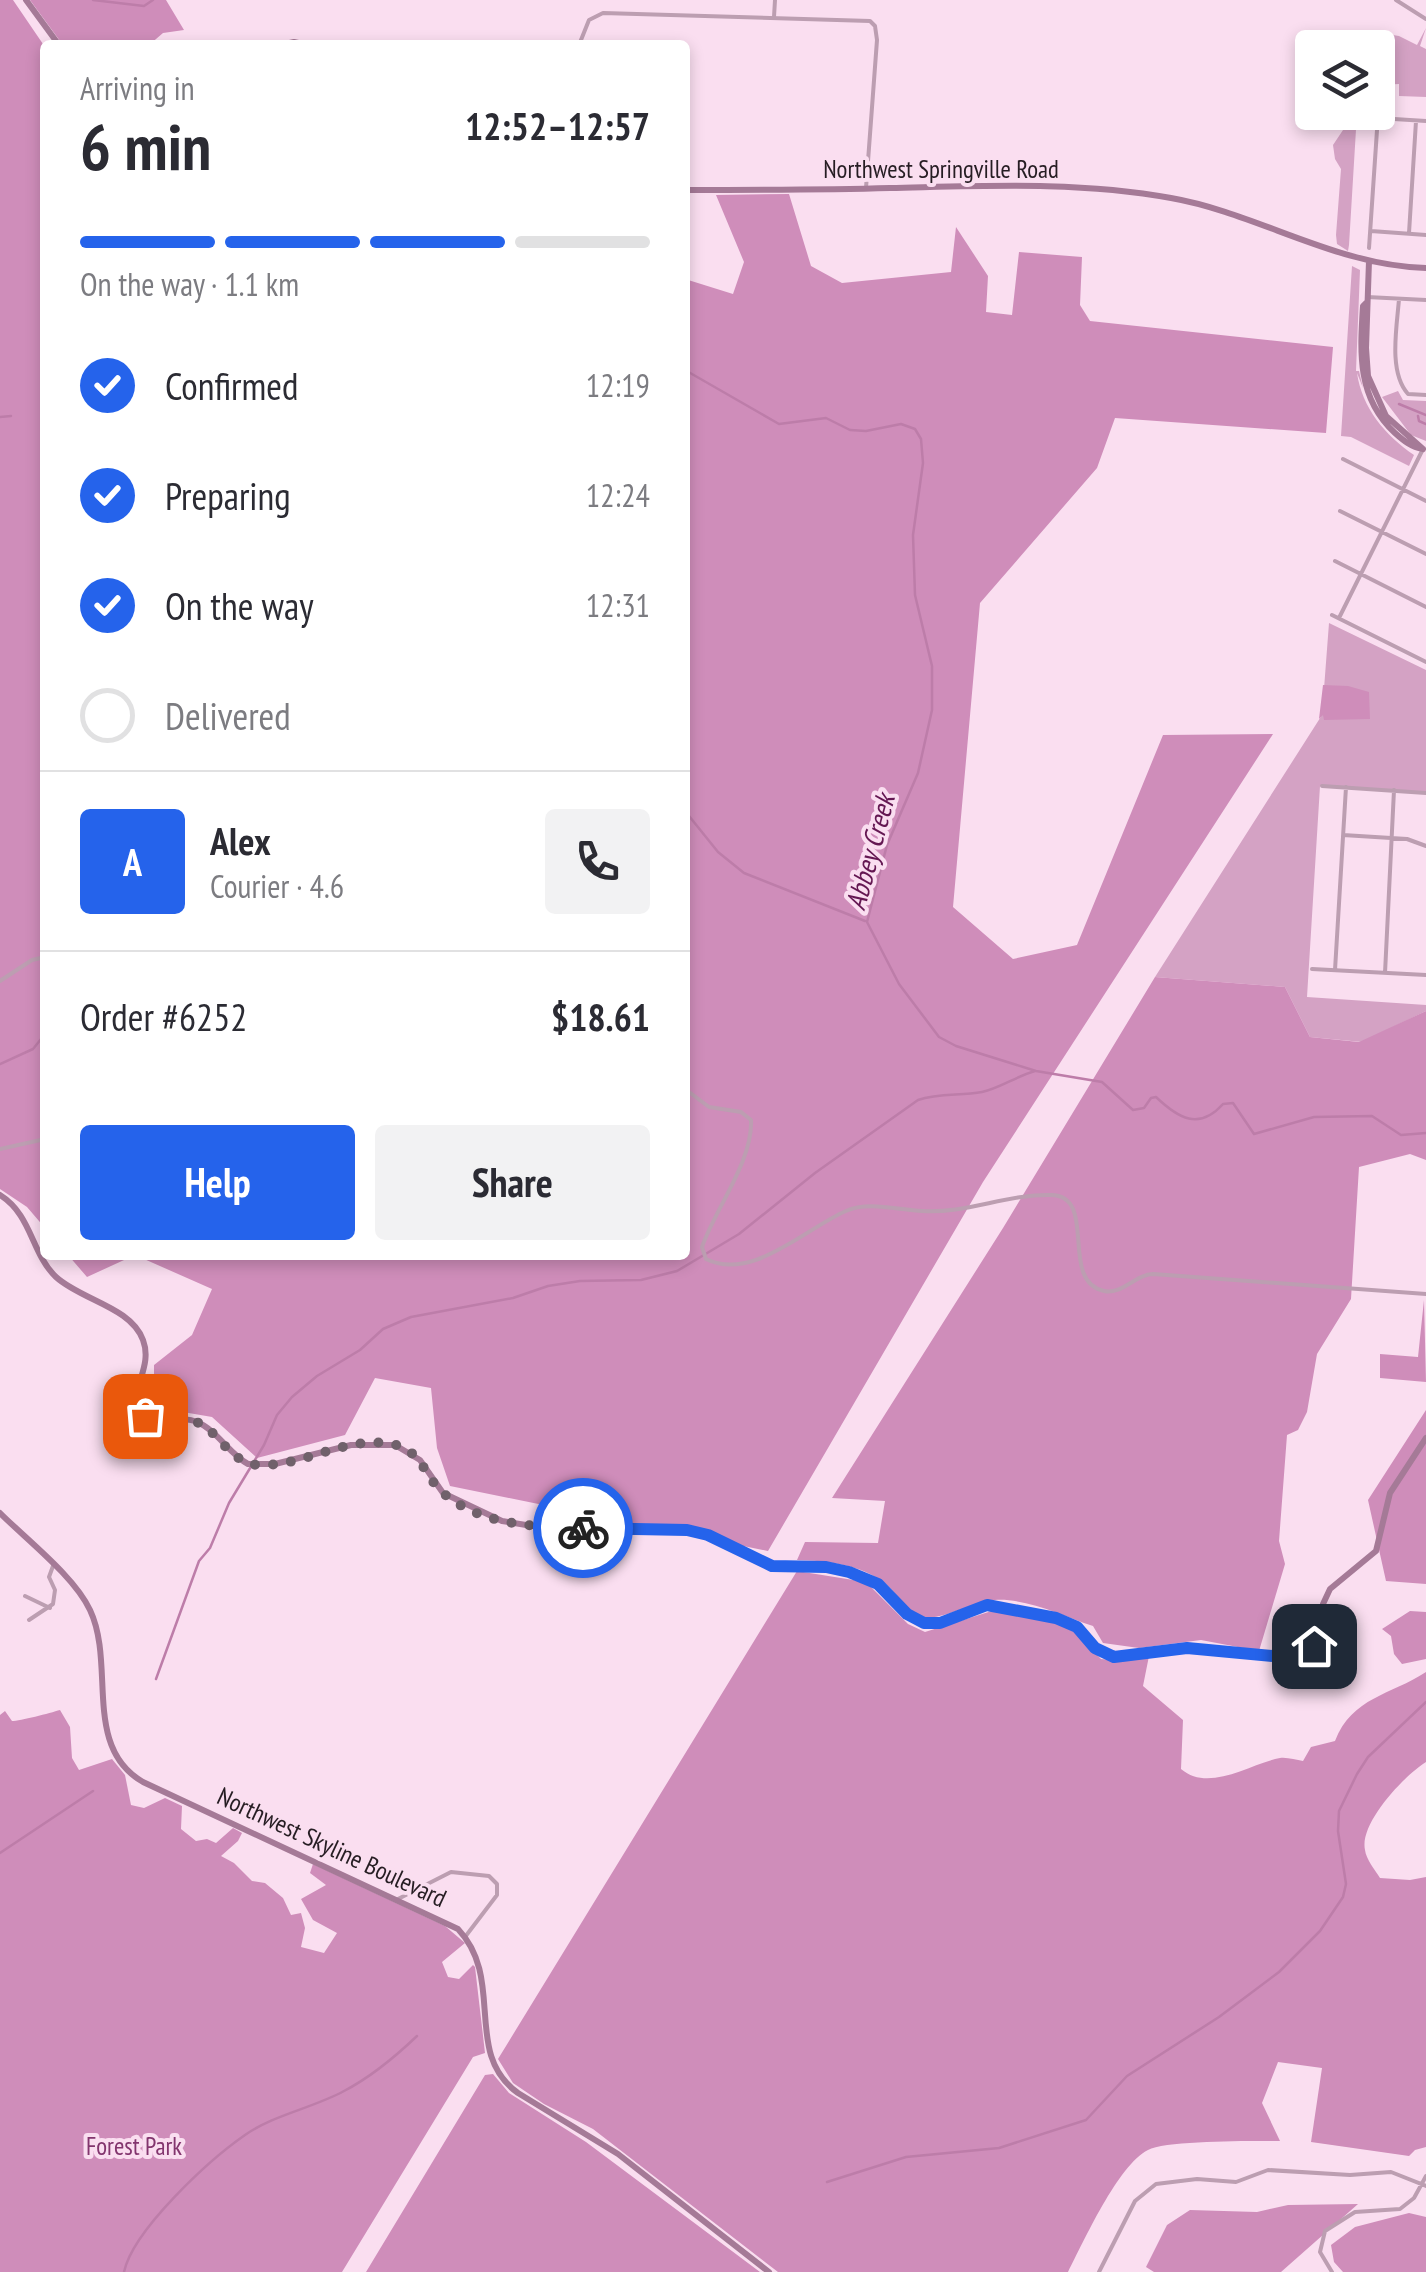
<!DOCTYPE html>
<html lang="en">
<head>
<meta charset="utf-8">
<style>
	:root { --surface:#fff; --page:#f2f2f3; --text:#2b2b33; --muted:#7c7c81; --line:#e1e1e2; --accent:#2563eb }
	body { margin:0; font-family:"PT Sans Narrow",sans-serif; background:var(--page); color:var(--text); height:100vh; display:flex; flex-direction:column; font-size:38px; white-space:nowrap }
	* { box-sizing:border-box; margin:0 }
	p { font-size:32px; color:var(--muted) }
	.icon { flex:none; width:55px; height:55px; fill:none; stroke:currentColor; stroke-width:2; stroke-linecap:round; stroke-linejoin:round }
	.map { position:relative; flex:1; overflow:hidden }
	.sheet { position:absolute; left:40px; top:40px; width:650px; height:1220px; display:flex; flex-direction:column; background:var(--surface); border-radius:10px; box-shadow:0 5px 15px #0003 }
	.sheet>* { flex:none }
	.fabs { position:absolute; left:1295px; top:30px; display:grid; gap:20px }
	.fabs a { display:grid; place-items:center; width:100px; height:100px; border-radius:10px; background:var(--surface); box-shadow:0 5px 15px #0003; font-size:50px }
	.pin { position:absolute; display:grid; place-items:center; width:85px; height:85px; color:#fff; margin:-42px; border-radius:20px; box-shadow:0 5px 15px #0006 }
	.courier { position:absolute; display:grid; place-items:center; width:100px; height:100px; margin:-50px; border:8px solid #2563eb; border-radius:50%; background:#fff; color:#222; box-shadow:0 2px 12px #0007 }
	.headline em { font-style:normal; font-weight:700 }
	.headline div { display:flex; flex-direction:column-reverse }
	.headline { display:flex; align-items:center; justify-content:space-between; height:170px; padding:0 40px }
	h1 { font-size:65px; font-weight:700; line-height:75px }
	.bar { display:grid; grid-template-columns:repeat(4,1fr); gap:15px 10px; align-content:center; height:120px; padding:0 40px }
	.bar i { height:12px; border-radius:8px; background:var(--line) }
	.bar .on { background:var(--accent) }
	.bar p { grid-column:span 4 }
	.line { display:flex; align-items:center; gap:25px; padding:0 40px; border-top:2px solid var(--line) }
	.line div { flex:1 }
	.round { display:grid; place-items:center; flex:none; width:105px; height:105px; border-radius:10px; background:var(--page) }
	ol { padding:0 40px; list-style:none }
	li { display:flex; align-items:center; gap:30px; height:110px }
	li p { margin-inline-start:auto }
	li .icon { padding:10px; border-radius:50%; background:var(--accent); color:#fff; stroke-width:4 }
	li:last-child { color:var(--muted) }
	li i { width:55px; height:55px; border:5px solid var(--line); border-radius:50% }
	.action { display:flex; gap:20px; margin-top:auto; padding:20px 40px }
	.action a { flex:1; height:115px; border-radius:10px; background:var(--accent); color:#fff; font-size:40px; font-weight:700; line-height:115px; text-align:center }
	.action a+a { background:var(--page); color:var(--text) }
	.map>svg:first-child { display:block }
</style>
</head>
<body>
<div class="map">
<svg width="1426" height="2272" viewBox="0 0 1426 2272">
	<rect width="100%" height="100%" fill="#fadef0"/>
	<path fill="#d4a2c4" d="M1426,28l-6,18 6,3v48l-27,-1v-12l-21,1 -4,-53 25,4 18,9z
		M1357,113l-8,132 -1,6 -11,-7 -1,-9 5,-66 -6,-10 -2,-14 12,-18v-13z
		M1352,266l8,4 -4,101h3l4,17 -6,-15c5,35 28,62 57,82l-5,11 -58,-29 -10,-1z
		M1398,391l5,9 23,1v40l-15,-6 -29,-38z
		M1329,623l97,47v124l-106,-8 -13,211 119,8v6l-64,31 -52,-5 -25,-50 -130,-10 167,-262z"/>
	<path fill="#cf8dba" d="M0,0h13l32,47v1181l-18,-21 -27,-18z
		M30,0h136l18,30 -21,3 -14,12h-86z
		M789,194l22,72 31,17 109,-11 5,-45 32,49 -2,36 26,3 7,-63 63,5 -2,48 10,16 243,26 -7,86 -211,-15 -18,50 -117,135 -27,304 60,52 64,-14 86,-210 110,-1 -290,448 -215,369 -318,-65 -13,-38 -6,-60 -56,-10 -30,57 -88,23 -45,-41 -58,-10v-42l38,-30 20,-46 -77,-34 -48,22 -19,-22h617v-976l48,15 11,-32 -28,-67z
		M1323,685l25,1 21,6 1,27 -46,1 -1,-5 -4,4z
		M1155,977l130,10 25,50 49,5 67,-31v149l-16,-6 -51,13 -8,132 -34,55 -10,58 -9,18 -11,5 -8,106 6,23 -26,87 -58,-11 -62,8 -36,-5 -10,-17c-30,-10 -66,-28 -98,-26 -23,1 -55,23 -75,16 -16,-6 -22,-22 -34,-32 -25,-20 -59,-23 -89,-24l8,-18 73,1 7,-42 -53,-3 171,-270z
		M1424,1300l2,82 -46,-4v-24l38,3z
		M1426,1410v174l-40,-3 -18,-81z
		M797,1571l69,11 42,42 17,8 73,-23 58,12 18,10 27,28 21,2 27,-5 -6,30 40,34 -2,49c28,24 68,-5 99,-11 7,-1 16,2 23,3l8,-14 24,-6c17,-44 56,-46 91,-69v90c-21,13 -67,61 -61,88 1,9 10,20 15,28l30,2 16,-3v270l-11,3 -6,6 -98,-14 11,-74 -44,-6 -16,41 18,38c-24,0 -114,-1 -132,9 -30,15 -64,91 -80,122h-290l-185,-143 -49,-25 -31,-21 -15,-24z
		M1410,1611l16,1v47l-24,5 -8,-10 -3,-18 -9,-7z
		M60,1710l10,17 2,31 7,12 33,-11 13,16 6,30 13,3 21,-10 17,8 -1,23 15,12 11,-2 9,4 17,-15 9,5 -4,8 -17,15 13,7 18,18 13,2 18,15 8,17 10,-2 4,15 -4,19 23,6 13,-20 -24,-13 -12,-21 25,-14 -16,-12 3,-9 132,62 20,17 -23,19 6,15 11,2 14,-14 2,2 10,86 -12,4 -131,215h-342v-557l5,-4 7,10c8,0 38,-8 48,-11z
		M493,2074l16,19 77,49 174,130h-394l119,-197z
		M1358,2204l-77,68h-127l-8,-5 21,-42 23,-15 67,2 31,-7z
		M1409,2213l17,4v55h-83l-9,-10 -3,-17 24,-18z"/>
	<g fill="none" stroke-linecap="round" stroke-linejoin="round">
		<path stroke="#bd7da9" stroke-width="2.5" d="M93,0l51,6 9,-6
			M685,370l94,54 47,-6 24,12 16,1 35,-7 14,5 6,10 2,24 -10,72 2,60 17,71v44l-14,63 -31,72 -20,77 32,62 40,53 17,9 80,25 66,11 31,28 11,-2 7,-10 5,-1c22,21 43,34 67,7l10,-1 21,31 60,-17 58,-1 29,19 25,-2
			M1399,404l27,11
			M1418,416l1,5 7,3
			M0,417l11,-1
			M685,811l33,41 26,21 121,48
			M0,1064l33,-15 12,-15
			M156,1679l43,-118 11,-13 19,-45 35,-58 13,-30 15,-18 25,-21 43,-26 23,-21 28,-12 102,-19 35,-12 32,-5 61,-1 36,-9 62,-37 76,-61 103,-73c21,-7 42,-4 64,-8 16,-3 35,-16 53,-21
			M0,1853l93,-62
			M827,2182l79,-25 93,-9 87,-28 41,-44 92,-59 60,-45 41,-41 23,-34 3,-13 -8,-53 1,-20 18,-37 11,-17 58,-55
			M124,2272c9,-42 85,-112 121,-137 28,-20 68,-27 99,-44 27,-14 51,-34 73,-55"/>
		<path stroke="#bc9eb1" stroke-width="4" d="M1396,0l30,19
			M774,17l1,-17
			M579,45l10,-25 14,-7 267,8 5,5 2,14 -11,148
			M1378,118l48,3
			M1371,231l55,4
			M1409,233l7,-112
			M1369,248l11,-162
			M1367,297l59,3
			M1399,299c-2,27 -11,73 9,95l18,1
			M1343,459l83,42
			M1340,511l86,43
			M1335,561l91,46
			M1332,615l94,47
			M1339,618l84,-169
			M1322,786l104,7
			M1343,835l64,4 19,7
			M1312,969l114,6
			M1335,970l11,-183
			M1385,973l9,-183
			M0,981l32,-21 13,-3
			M685,1089l24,18 32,5 10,8c2,41 -36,89 -49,127l4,12c46,23 100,-31 140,-48 22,-10 52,-1 76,0 43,3 85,-17 129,-16 48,1 7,86 53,96 18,4 32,-17 49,-17l273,20
			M0,1149l45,-10
			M25,1596l25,12
			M29,1620l24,-16 2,-14 -6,-13 4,-11
			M398,1899l53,-27 38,4 8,8v11l-32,42
			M1099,2272l36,-71 21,-17 41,-5 39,3 32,-12 82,5 41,-3 35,14
			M1332,2272l-12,-20 5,-21 30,-19 45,-3 14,-11 12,-22"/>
		<path stroke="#a57a97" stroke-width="6" d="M26,0l33,45
			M281,45l13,-3 13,3
			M685,190c68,0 137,0 205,-2 93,-2 188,-7 281,10 86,15 165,68 255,70
			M1369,261l-3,87 2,28 18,40 37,33
			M1366,303l-3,3c-3,47 -6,92 32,127 9,8 16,14 28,16
			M0,1195c32,20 31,58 56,82 25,23 75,30 87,63 11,29 -17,51 -1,74 18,13 36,0 55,8 20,8 32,32 51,42h27l76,-19h44l25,15 23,33 59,28 30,5 167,6 73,34 58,2 35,9 18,11 29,30 12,5h16l41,-17 16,-1 71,17 14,9 17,19 16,7 70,-9 104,11 17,-5 11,-12 6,-38 7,-15 46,-38 14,-58 36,-55
			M0,1513c27,27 74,63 90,97 26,55 -8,137 53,172l315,147c48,51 4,124 60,164l100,61 151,118"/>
	</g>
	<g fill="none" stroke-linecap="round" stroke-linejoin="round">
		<path stroke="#70616b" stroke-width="10" stroke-dasharray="0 18" d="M145,1416c19,10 41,-3 59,10 19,13 29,38 55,39 46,2 90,-32 137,-20 26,7 29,32 47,48 39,33 93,34 140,35"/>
		<path stroke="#2563eb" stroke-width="12" d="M583,1528l104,2 21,5 64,31 54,1 23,5 29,12 29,30 17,9h16l47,-18 69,13 21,9 18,21 19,9 73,-9 107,10 20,-12"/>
	</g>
	<g text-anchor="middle" stroke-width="8" stroke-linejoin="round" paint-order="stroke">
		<g font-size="25" fill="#261d23" stroke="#fadef0">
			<text x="941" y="178">Northwest Springville Road</text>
			<text transform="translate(332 1847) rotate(25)" y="9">Northwest Skyline Boulevard</text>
		</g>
		<g font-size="25" fill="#83356e" stroke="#fadef0">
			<text x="134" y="2155">Forest Park</text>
		</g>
		<g font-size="28" font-style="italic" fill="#641752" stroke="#fadef0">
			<text transform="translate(870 852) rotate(-75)" y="10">Abbey Creek</text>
		</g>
	</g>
</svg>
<div class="fabs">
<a><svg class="icon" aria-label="layers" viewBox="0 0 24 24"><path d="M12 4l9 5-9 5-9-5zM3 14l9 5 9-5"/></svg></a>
</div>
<div class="pin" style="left:145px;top:1416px;background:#ea580c"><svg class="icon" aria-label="bag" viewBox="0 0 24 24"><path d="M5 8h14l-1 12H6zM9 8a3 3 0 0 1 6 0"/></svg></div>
<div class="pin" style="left:1314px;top:1646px;background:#1f2937"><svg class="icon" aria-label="home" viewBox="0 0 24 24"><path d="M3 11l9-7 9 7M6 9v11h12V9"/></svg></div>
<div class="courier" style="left:583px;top:1528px"><svg class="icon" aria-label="bike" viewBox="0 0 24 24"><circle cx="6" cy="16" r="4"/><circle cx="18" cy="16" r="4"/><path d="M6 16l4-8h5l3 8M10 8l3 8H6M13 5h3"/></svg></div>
<section class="sheet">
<div class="headline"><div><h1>6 min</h1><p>Arriving in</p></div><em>12:52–12:57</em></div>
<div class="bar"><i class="on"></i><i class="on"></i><i class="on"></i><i></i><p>On the way · 1.1 km</p></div>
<ol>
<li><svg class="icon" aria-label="check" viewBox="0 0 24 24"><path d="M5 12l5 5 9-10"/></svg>Confirmed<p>12:19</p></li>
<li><svg class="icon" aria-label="check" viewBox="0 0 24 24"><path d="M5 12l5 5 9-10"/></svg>Preparing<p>12:24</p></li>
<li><svg class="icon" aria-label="check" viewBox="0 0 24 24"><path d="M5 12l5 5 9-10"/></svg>On the way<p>12:31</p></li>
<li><i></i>Delivered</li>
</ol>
<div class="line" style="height:180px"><b class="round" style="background:var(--accent);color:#fff">A</b><div><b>Alex</b><p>Courier · 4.6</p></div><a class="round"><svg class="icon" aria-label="phone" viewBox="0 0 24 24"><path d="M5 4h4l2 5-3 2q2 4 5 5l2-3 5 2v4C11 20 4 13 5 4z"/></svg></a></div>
<div class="line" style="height:130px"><div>Order #6252</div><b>$18.61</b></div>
<div class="action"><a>Help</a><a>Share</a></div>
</section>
</div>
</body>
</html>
